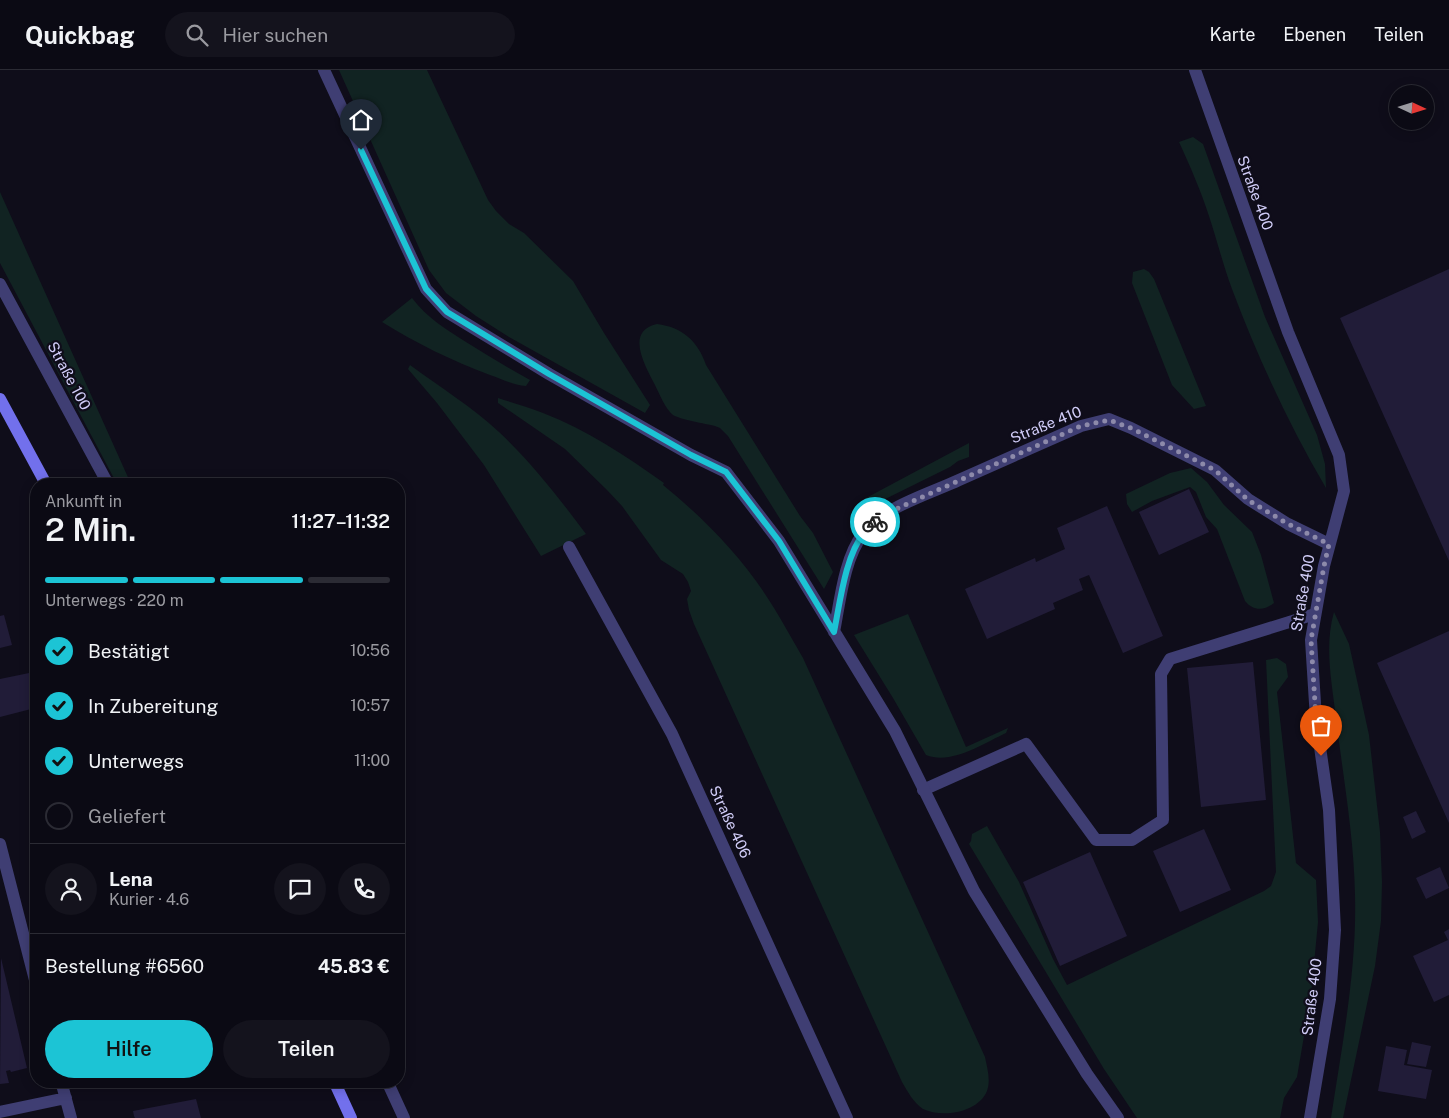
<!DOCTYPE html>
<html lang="de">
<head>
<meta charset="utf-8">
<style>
	:root { --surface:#0b0a14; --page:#14131d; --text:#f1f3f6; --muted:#9a9aa0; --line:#2b2b34; --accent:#1cc4d5 }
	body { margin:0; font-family:"Public Sans",sans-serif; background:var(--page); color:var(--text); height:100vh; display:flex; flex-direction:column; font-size:19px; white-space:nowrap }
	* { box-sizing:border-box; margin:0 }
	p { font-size:16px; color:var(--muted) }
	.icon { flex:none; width:28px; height:28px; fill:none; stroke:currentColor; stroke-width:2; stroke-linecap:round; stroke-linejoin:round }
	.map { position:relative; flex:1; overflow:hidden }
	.details { position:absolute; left:30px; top:408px; width:375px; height:610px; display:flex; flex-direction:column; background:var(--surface); border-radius:20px; box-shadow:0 2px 12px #0003,0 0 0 1px var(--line) }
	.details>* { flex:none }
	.needle { width:32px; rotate:94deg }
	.fabs { position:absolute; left:1389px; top:15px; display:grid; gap:10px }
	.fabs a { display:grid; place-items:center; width:45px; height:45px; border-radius:50%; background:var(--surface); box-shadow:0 2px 12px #0003,0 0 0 1px var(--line); font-size:25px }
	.pin { position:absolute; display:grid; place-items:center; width:42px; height:42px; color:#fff; margin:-51px -21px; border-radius:50% 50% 50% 0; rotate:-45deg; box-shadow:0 0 5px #0007 }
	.pin .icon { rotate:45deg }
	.courier { position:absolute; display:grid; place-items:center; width:50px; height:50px; margin:-25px; border:4px solid #1cc4d5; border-radius:50%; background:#fff; color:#222; box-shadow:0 1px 6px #0007 }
	.head em { font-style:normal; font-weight:600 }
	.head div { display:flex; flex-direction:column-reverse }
	.head { display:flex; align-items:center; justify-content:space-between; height:85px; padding:0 15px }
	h1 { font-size:32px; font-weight:600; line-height:38px }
	.bar { display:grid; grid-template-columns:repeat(4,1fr); gap:8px 5px; align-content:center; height:60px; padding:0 15px }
	.bar i { height:6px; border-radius:4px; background:var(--line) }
	.bar .selected { background:var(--accent) }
	.bar p { grid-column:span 4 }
	.line { display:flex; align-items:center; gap:12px; padding:0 15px; border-top:1px solid var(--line) }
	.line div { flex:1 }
	.round { display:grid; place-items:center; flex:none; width:52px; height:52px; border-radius:26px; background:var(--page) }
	ol { padding:0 15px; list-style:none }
	li { display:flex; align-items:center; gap:15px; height:55px }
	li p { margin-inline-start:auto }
	li .icon { padding:5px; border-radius:50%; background:var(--accent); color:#111; stroke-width:4 }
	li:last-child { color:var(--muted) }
	li i { width:28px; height:28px; border:2px solid var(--line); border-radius:50% }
	.action { display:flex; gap:10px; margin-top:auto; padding:10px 15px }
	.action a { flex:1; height:58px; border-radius:30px; background:var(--accent); color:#111; font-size:20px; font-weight:600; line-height:58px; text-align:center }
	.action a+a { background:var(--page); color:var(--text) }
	header { display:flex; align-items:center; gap:30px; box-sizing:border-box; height:70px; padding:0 25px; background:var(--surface); border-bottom:1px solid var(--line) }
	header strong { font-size:24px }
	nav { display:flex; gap:28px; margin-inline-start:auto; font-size:18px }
	.search { width:350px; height:45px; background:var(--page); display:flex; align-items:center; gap:12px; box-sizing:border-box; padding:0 18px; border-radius:28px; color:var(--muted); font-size:19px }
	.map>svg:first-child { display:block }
</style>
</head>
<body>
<header>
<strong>Quickbag</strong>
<div class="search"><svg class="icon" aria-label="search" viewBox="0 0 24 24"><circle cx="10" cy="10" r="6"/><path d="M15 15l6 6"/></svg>Hier suchen</div>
<nav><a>Karte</a><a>Ebenen</a><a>Teilen</a></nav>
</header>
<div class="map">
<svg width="1449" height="1048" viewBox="0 0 1449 1048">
	<rect width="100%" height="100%" fill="#0f0d1a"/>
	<path fill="#112322" d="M339,0h88l61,130 8,11 13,13 15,9 49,48 31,52 46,72 -5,8 -136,-76 -33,-21 -30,-23 -17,-23z
		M1193,67l10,7 62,173 52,118 8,29 1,24c-37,-63 -68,-130 -94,-199 -9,-24 -15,-49 -23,-73 -8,-25 -19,-50 -30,-74z
		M0,122l131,292h-14l-117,-221z
		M1144,199l5,3 5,7 52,127 -12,3 -22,-24 -40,-102 1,-11z
		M412,228c15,20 34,31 54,44 21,13 42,26 64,38l-4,6c-13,-1 -24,-7 -36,-11 -38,-14 -74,-32 -108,-53z
		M657,254c25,3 41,17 49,41l94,151 13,17 20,39 -9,17 -96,-153 -8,-8 -5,-2c-9,-2 -36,-7 -42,-11 -7,-5 -14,-22 -18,-30 -9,-18 -31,-54 2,-61z
		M410,295c30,22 62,42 89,67 33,31 60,66 87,102l-45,22 -57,-91 -47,-62 -29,-34z
		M498,328c15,5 30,9 45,15 44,17 83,43 121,70l-1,2c43,35 82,75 111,123 10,16 19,33 29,50l182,399c2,10 6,23 2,34 -9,22 -45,27 -64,18 -10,-7 -15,-17 -21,-27l-208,-458 -5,-14 -2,-11 4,-8 -3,-9 -5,-8 -22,-14 -39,-54 -15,-16 -42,-41 -67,-46z
		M969,373v14l-11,4 -8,6 -81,40 -3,-9z
		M1191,398l16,14 17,23 28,27 9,23 13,48c-10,8 -21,8 -29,-2l-28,-72 -11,-12 -10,-25 -6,-5 -38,14 -20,11 -5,-8 -1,-10 44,-21z
		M1334,542l15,32 20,91 11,97 2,50 -1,39 -6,45 -32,152h-12c11,-73 26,-148 24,-223 -1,-59 -12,-118 -19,-177 -4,-35 -12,-71 -2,-106z
		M908,544l58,133 42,-19 -2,5c-24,11 -54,32 -80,22l-33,-57 -39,-63z
		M1277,588l9,6 2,13 -11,15 19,171 20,17 2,42 -7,73 -14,82 -13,21 -4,20h-143l-33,-49 -135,-225 2,-3 1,-7 15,-8 32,56 34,77 14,26 197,-94 7,-5 5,-14 -10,-212z"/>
	<path fill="#211c38" d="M1449,199v292l-109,-243z
		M1189,419l20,43 -50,23 -20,-43z
		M1107,436l56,130 -40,17 -34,-78 -10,4 4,11 -30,13 2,6 -68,30 -22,-50 70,-31 1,4 29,-13 -8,-21z
		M4,545l8,30 -12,3v-32z
		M1449,561v192l-72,-160z
		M1253,592l13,138 -65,7 -14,-139z
		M34,602l2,1v33l-1,2 -35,9v-38z
		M1416,741l10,21 -14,7 -9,-22z
		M1204,759l27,61 -51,22 -27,-61z
		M1090,782l37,84 -67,30 -37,-84z
		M1440,797l9,21 -23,11 -10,-21z
		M1449,859v66l-15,7 -21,-46 35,-16 -4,-8z
		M1,888l26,110 -16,4 -1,-2 -4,1 3,12 -9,1z
		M1412,972l19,4 -5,21 -19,-3z
		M1386,976l21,4 -3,15 28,5 -6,29 -48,-8z
		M196,1029l5,19h-66l-1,-2 -1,-5z"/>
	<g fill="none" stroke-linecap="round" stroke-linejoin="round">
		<path stroke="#3f3e73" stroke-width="12" d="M923,720l103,-46 70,96h36l31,-20 -2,-146 9,-15 145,-45"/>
		<path stroke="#3f3e73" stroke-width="12" d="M324,0l102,219 21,23 102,62 142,81 35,17 53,69 116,190 79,160 113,183 31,44
			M1195,0l93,262 51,123 5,36 -20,75 -13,74 5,79 13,91 6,120 -5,69 -20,119
			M0,214l108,200
			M569,477l103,187 175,384
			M834,562c6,-30 10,-74 29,-98 20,-27 66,-40 96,-54 40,-18 81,-36 122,-54l28,-7 22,9 84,42 33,29 40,25 41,20
			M0,774l36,140
			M61,1011l10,37
			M387,1011l17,37
			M0,1042l66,-14"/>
		<path stroke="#7270ec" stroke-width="12" d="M0,329l46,85
			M334,1011l17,37"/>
	</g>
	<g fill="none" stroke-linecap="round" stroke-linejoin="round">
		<path stroke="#8d8aaa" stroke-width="5" stroke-dasharray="0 9" d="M875,452l5,-5 31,-15 170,-76 28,-6 22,8 84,42 33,30 40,24 41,20 -5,22 -13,74 5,79 5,37"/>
		<path stroke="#1cc4d5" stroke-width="6" d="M361,80l65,139 21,23 102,62 142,81 35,17 53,69 55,91c6,-29 11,-76 30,-99 3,-4 7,-7 11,-11"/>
	</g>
	<g text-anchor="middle" stroke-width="4.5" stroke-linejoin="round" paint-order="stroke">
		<g font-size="15" fill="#d1cdf8" stroke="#0f0d1a">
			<text transform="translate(1255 123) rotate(70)" y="5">Straße 400</text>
			<text transform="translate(69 306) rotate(62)" y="5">Straße 100</text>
			<text transform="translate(1046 355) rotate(-22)" y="5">Straße 410</text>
			<text transform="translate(1303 523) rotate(-80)" y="5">Straße 400</text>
			<text transform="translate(730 752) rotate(65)" y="5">Straße 406</text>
			<text transform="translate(1312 927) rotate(-83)" y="5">Straße 400</text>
		</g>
	</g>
</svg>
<div class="fabs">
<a><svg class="needle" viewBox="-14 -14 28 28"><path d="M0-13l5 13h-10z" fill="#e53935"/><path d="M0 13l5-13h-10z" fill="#9a9aa0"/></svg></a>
</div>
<div class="pin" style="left:1321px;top:686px;background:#ea580c"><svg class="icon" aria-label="bag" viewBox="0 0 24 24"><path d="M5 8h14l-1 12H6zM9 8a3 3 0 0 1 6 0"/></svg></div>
<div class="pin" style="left:361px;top:80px;background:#1f2937"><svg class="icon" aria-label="home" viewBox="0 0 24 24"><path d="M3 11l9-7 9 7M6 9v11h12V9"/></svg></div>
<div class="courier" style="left:875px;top:452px"><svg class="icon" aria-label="bike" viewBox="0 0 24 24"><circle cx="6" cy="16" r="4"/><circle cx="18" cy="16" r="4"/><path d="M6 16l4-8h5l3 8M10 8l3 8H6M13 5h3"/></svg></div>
<section class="details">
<div class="head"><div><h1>2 Min.</h1><p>Ankunft in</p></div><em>11:27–11:32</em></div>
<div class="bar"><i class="selected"></i><i class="selected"></i><i class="selected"></i><i></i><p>Unterwegs · 220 m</p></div>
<ol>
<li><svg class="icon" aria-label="check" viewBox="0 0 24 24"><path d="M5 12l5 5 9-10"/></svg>Bestätigt<p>10:56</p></li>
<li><svg class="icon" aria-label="check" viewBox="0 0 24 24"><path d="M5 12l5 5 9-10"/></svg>In Zubereitung<p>10:57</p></li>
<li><svg class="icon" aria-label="check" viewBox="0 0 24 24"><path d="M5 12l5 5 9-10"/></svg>Unterwegs<p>11:00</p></li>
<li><i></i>Geliefert</li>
</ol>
<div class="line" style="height:90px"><a class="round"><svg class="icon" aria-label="person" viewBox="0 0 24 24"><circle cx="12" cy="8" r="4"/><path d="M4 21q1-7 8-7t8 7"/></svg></a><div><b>Lena</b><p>Kurier · 4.6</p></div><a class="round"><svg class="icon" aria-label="chat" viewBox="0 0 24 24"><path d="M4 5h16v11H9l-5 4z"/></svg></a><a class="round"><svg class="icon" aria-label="phone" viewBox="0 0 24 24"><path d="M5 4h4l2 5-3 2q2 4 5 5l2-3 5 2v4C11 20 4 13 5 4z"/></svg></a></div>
<div class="line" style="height:65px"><div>Bestellung #6560</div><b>45.83 €</b></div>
<div class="action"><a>Hilfe</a><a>Teilen</a></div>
</section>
</div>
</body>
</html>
